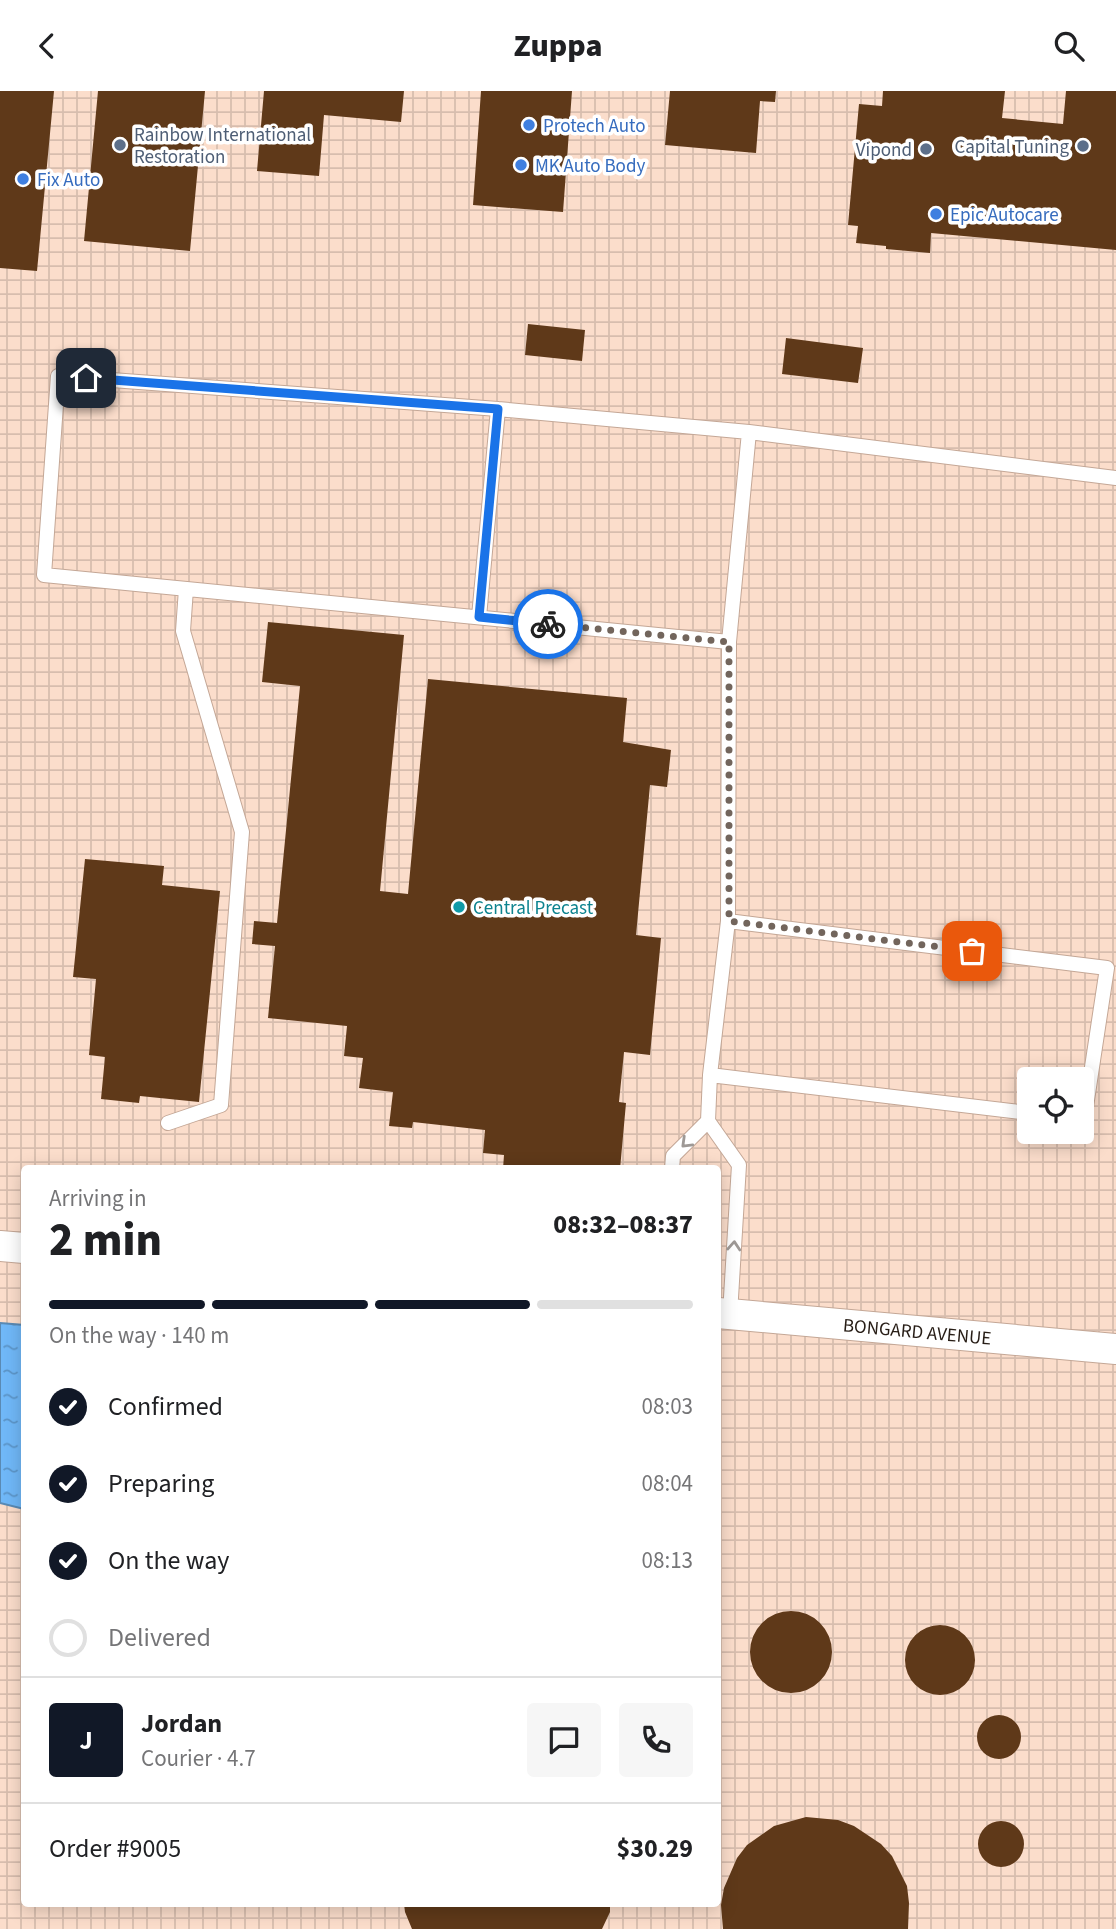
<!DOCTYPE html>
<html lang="en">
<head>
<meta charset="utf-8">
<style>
	:root { --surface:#fff; --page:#f6f6f6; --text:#202124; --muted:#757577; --line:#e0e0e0; --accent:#111827 }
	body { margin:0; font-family:"Source Sans 3",sans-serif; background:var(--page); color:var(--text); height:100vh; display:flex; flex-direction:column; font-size:26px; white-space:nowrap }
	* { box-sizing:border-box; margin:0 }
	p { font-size:23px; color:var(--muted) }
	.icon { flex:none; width:38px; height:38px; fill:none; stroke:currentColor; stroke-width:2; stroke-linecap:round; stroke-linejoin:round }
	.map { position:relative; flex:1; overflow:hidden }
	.details { position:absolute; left:21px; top:1074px; width:700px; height:742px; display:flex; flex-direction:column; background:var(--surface); border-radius:7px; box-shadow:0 4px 18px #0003 }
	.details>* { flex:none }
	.tools { position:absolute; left:1017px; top:976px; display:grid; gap:14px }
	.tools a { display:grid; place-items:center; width:77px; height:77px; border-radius:7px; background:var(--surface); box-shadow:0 4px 18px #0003; font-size:35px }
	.pin { position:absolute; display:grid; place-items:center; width:60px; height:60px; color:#fff; margin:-30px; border-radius:14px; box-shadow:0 4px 10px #0006 }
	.courier { position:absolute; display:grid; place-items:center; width:70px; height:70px; margin:-35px; border:5px solid #1a73e8; border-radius:50%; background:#fff; color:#222; box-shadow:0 2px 9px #0007 }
	.head em { font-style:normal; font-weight:800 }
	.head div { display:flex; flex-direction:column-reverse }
	.head { display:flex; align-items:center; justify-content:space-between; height:119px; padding:0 28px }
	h1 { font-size:46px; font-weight:800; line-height:52px }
	.bar { display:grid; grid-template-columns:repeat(4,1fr); gap:10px 7px; align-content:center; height:84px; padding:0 28px }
	.bar i { height:9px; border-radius:5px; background:var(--line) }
	.bar .selected { background:var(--accent) }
	.bar p { grid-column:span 4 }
	.line { display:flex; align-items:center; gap:18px; padding:0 28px; border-top:2px solid var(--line) }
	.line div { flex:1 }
	.round { display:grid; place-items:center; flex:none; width:74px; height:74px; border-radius:7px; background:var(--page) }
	ol { padding:0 28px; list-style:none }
	li { display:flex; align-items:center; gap:21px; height:77px }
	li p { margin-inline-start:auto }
	li .icon { padding:7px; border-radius:50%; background:var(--accent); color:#fff; stroke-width:4 }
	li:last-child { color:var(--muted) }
	li i { width:38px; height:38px; border:4px solid var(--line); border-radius:50% }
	header { display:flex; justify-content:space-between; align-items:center; height:91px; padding:0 28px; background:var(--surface); font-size:32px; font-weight:800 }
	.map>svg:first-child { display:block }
</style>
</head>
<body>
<header><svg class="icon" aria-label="back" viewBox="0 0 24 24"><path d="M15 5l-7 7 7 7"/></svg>Zuppa<svg class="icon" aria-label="search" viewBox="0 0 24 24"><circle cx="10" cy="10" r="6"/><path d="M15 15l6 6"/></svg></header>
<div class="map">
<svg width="1116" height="1838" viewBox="0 0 1116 1838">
	<defs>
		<pattern id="industrial-grid" width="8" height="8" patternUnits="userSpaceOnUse" patternTransform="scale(1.75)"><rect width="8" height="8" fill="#fbddcb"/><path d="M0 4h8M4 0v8" fill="none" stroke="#d7bdae"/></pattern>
		<pattern id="water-ripples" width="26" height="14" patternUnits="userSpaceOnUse" patternTransform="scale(1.75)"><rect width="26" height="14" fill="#70b8f8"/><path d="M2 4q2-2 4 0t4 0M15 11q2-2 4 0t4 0" fill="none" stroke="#5c95c8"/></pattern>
	</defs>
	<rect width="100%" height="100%" fill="#fdeadf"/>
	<path fill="url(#industrial-grid)" fill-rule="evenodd" d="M0,0h1116v1838h-1116zM1029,989h53v52h-53zM24,1078h694v735h-694z"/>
	<path fill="url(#water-ripples)" stroke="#5a8ab4" stroke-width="2" d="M0,1232l24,2v184l-24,-6z"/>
	<path fill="#5f3919" d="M0,0h54l-17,180 -37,-3z
		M98,0h107l-15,160 -106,-10z
		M264,0h140l-3,31 -77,-7 -5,61 -62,-5z
		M481,0h91l-9,121 -90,-7z
		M670,0h106l-1,11 -15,-1 -4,52 -91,-8z
		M883,0h122l-3,27 61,6 3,-33h50v159l-185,-17 -1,20 -44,-4v-3l-30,-3 2,-17 -10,-1 11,-121 23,2z
		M528,233l57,6 -3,31 -57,-6z
		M786,247l77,10 -5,35 -76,-9z
		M268,531l136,13 -24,256 28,3 20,-215 199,19 -4,44 48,8 -4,37 -17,-2 -14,150 25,3 -11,117 -26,-3 -5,50 7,1 -6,66h-117l1,-14 -21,-2 2,-23 -72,-8 -1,6 -23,-2 4,-34 -34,-4 4,-30 -19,-2 3,-30 -79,-8 7,-72 -23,-2 2,-23 23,2 23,-237 -38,-4z
		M85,768l79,7 -2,19 58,6 -21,211 -59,-6 -1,7 -38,-4 4,-42 -16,-2 7,-76 -23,-2z
		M750 1561a41 41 0 1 1 82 0a41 41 0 1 1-82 0Z
		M905 1569a35 35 0 1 1 70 0a35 35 0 1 1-70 0Z
		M977 1646a22 22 0 1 1 44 0a22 22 0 1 1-44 0Z
		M806,1726l32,3 16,6 27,18 11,12 15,30 2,17 -1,26h-185l-2,-24 3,-17 13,-30 10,-13 27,-19z
		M978 1753a23 23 0 1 1 46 0a23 23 0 1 1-46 0Z
		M404,1813h206v8l-8,17h-190l-7,-17z"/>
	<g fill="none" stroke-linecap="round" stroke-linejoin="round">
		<g stroke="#c4a796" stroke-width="16">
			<path id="service" d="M479,526l19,-208
				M729,551l-685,-67 14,-199 440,33 251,23
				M728,830l379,47 -23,152 -2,-1
				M710,984l319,38
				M168,1032l53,-18 21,-273 -59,-201 3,-42
				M672,1078l1,-13 35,-35
				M730,1223l9,-149 -31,-44 2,-46 18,-154 1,-279 20,-210 367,46"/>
		</g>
		<g stroke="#c4a796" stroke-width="32">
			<g id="minor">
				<path d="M0,1155l24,2"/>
				<path id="s1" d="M718,1222l398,36"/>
			</g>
		</g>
		<use href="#service" stroke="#fff" stroke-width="14"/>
		<use href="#minor" stroke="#fff" stroke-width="30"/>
	</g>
	<defs><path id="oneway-chevron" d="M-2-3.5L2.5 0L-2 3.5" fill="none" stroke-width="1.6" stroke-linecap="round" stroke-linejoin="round" transform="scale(1.75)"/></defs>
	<g stroke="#9e9996">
		<use href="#oneway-chevron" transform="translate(686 1052) rotate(136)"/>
		<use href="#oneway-chevron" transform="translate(734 1155) rotate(-86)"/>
	</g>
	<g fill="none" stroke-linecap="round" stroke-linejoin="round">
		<path stroke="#72655c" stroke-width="7" stroke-dasharray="0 12.6" d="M548,533l181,18v279l243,30"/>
		<path stroke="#1a73e8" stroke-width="9" d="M86,287l412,31 -19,208 69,7"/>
	</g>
	<g fill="#3f7fe0" stroke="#fff" stroke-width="2.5">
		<circle cx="529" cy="34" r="7"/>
		<circle cx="521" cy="74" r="7"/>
		<circle cx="23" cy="88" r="7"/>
		<circle cx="936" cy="123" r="7"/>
	</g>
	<g fill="#5c6f8a" stroke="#fff" stroke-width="2.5">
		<circle cx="120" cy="54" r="7"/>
		<circle cx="1083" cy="55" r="7"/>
		<circle cx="926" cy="58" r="7"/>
	</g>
	<circle fill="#0f9aa8" stroke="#fff" stroke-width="2.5" cx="459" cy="816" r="7"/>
	<g text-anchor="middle" stroke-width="7" stroke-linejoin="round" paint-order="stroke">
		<g font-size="19" fill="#366cbe" stroke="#fff" text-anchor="start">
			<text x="543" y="41">Protech Auto</text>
			<text x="535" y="81">MK Auto Body</text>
			<text x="37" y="95">Fix Auto</text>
			<text x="950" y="130">Epic Autocare</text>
		</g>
		<g font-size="19" fill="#4e5e75" stroke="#fff" text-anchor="end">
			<text x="134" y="50" text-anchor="start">Rainbow International<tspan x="134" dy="22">Restoration</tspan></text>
			<text x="1069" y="62">Capital Tuning</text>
			<text x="912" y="65">Vipond</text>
		</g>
		<g font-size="19" fill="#0d838f" stroke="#fff" text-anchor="start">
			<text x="473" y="823">Central Precast</text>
		</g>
		<g font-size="19" fill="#271d16" stroke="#fff">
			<text dy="7" stroke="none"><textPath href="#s1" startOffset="200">BONGARD AVENUE</textPath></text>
		</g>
	</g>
</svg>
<div class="tools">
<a><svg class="icon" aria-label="locate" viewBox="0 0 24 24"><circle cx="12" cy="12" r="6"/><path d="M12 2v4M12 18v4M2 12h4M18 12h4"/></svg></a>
</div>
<div class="pin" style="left:972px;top:860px;background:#ea580c"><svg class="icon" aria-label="bag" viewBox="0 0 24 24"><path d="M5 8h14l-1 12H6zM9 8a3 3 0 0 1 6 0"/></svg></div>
<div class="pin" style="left:86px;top:287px;background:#1f2937"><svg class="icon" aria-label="home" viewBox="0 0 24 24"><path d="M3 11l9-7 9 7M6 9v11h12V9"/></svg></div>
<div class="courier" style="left:548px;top:533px"><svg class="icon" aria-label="bike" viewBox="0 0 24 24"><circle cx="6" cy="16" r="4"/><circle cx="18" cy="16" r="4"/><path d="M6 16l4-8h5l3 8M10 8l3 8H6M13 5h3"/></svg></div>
<section class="details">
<div class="head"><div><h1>2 min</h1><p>Arriving in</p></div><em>08:32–08:37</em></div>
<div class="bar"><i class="selected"></i><i class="selected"></i><i class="selected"></i><i></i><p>On the way · 140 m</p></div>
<ol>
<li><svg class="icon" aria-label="check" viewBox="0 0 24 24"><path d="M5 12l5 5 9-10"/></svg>Confirmed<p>08:03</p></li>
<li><svg class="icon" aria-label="check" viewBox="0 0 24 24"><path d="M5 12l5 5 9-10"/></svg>Preparing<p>08:04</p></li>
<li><svg class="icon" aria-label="check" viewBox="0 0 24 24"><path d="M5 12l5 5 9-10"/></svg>On the way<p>08:13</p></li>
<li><i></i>Delivered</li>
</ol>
<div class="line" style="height:126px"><b class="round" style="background:var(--accent);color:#fff">J</b><div><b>Jordan</b><p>Courier · 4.7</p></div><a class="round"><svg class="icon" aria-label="chat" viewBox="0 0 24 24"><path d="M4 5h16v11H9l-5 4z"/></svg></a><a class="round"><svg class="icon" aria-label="phone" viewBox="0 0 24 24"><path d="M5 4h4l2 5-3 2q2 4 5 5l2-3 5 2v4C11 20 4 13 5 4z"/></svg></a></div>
<div class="line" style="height:91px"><div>Order #9005</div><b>$30.29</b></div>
</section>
</div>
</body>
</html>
